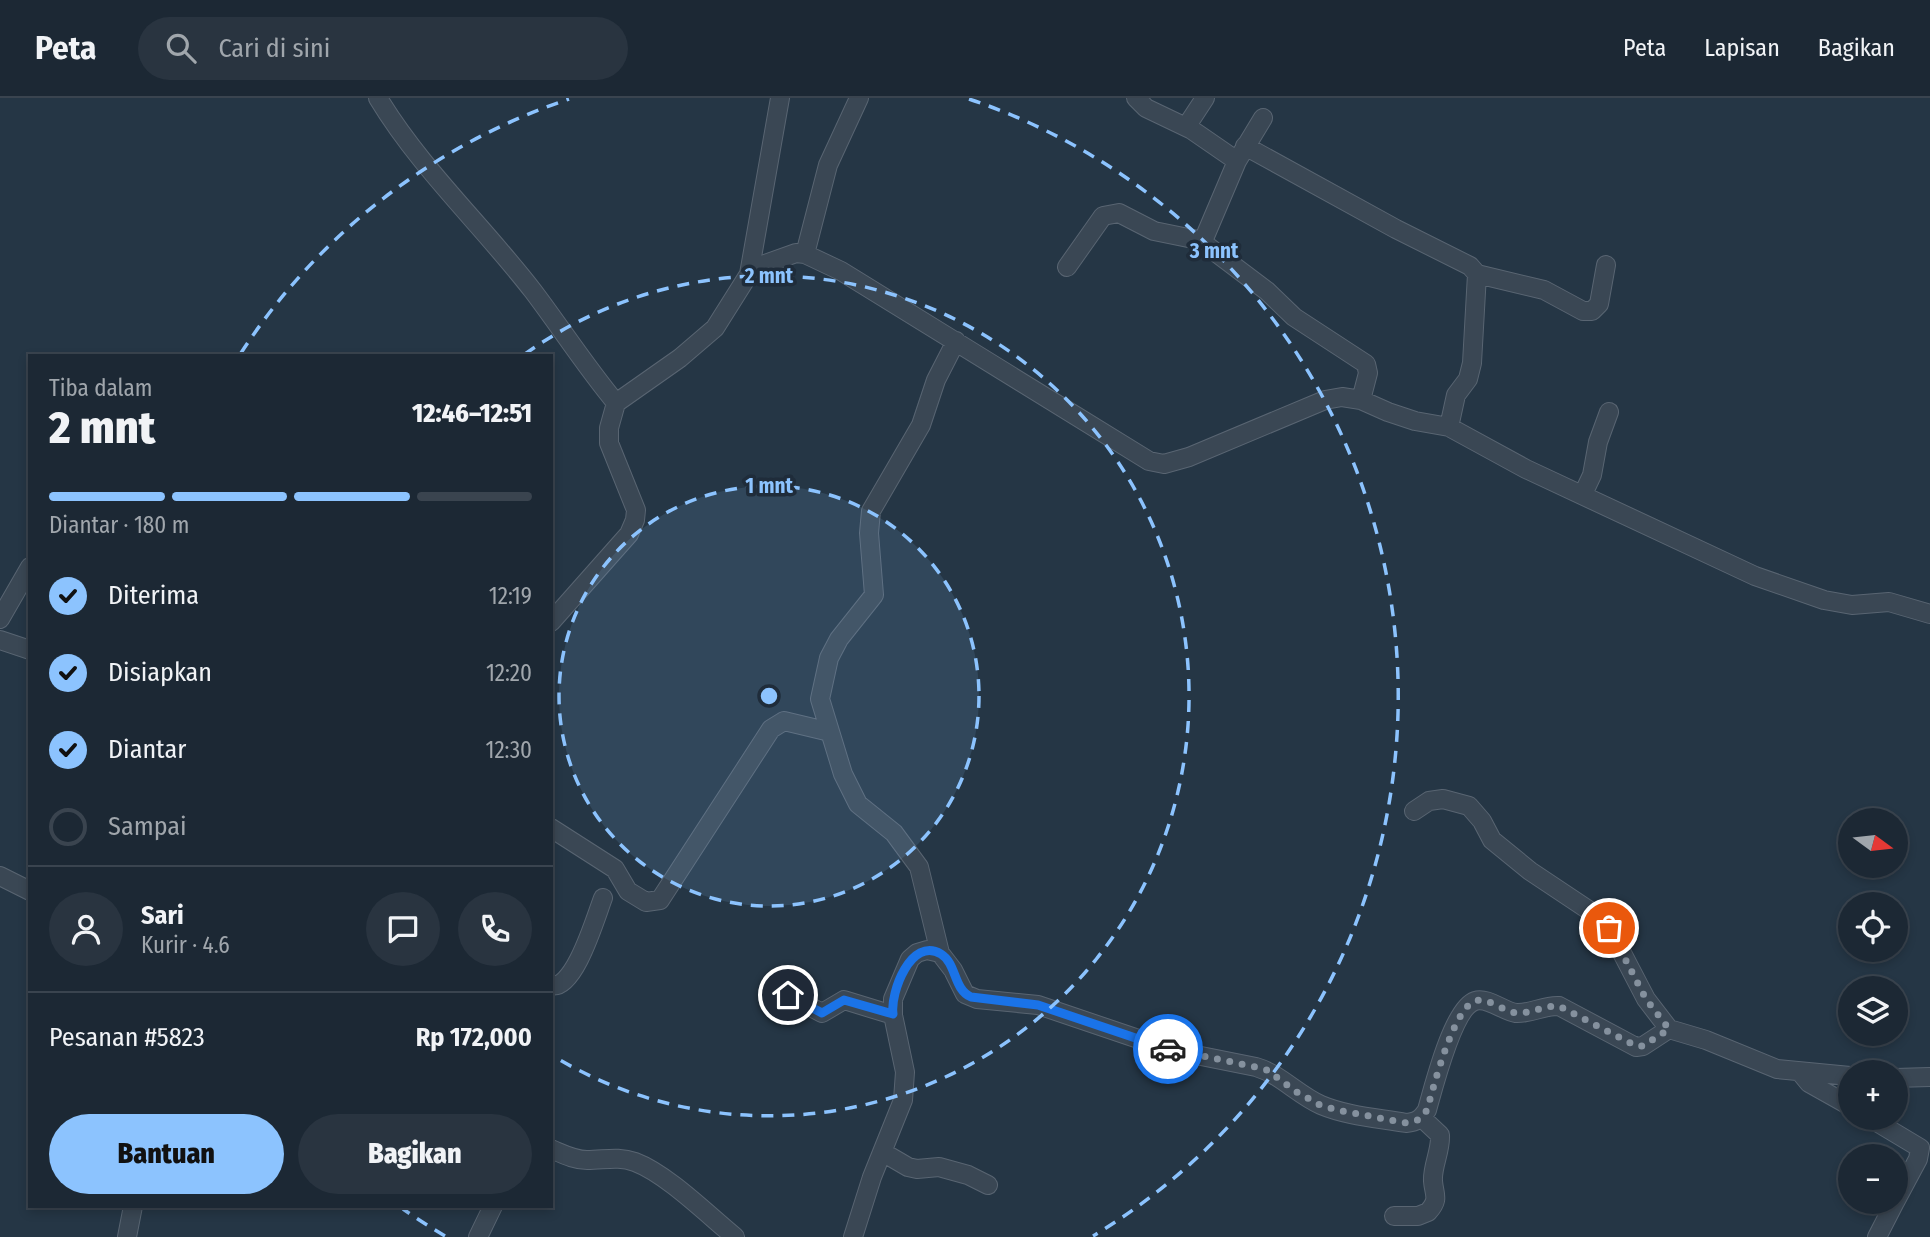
<!DOCTYPE html>
<html lang="id">
<head>
<meta charset="utf-8">
<style>
	:root { --surface:#1c2834; --page:#293440; --text:#f1f3f6; --muted:#a0a6ac; --line:#3a444f; --accent:#8cc3fe }
	body { margin:0; font-family:"Fira Sans Condensed",sans-serif; background:var(--page); color:var(--text); height:100vh; display:flex; flex-direction:column; font-size:26px; white-space:nowrap }
	* { box-sizing:border-box; margin:0 }
	p { font-size:23px; color:var(--muted) }
	.icon { flex:none; width:38px; height:38px; fill:none; stroke:currentColor; stroke-width:2; stroke-linecap:round; stroke-linejoin:round }
	.map { position:relative; flex:1; overflow:hidden }
	.details { position:absolute; left:28px; top:256px; width:525px; height:854px; display:flex; flex-direction:column; background:var(--surface); border-radius:0px; box-shadow:0 4px 10px #0003,0 0 0 2px var(--line) }
	.details>* { flex:none }
	.needle { width:46px; rotate:105deg }
	.buttons { position:absolute; left:1838px; top:710px; display:grid; gap:14px }
	.buttons a { display:grid; place-items:center; width:70px; height:70px; border-radius:50%; background:var(--surface); box-shadow:0 4px 10px #0003,0 0 0 2px var(--line); font-size:35px }
	.pin { position:absolute; display:grid; place-items:center; width:60px; height:60px; color:#fff; margin:-30px; border:4px solid #fff; border-radius:50%; box-shadow:0 2px 7px #0007 }
	.courier { position:absolute; display:grid; place-items:center; width:70px; height:70px; margin:-35px; border:5px solid #1a73e8; border-radius:50%; background:#fff; color:#222; box-shadow:0 2px 9px #0007 }
	.headline em { font-style:normal; font-weight:800 }
	.headline div { display:flex; flex-direction:column-reverse }
	.headline { display:flex; align-items:center; justify-content:space-between; height:119px; padding:0 21px }
	h1 { font-size:46px; font-weight:800; line-height:52px }
	.bar { display:grid; grid-template-columns:repeat(4,1fr); gap:10px 7px; align-content:center; height:84px; padding:0 21px }
	.bar i { height:9px; border-radius:5px; background:var(--line) }
	.bar .active { background:var(--accent) }
	.bar p { grid-column:span 4 }
	.line { display:flex; align-items:center; gap:18px; padding:0 21px; border-top:2px solid var(--line) }
	.line div { flex:1 }
	.round { display:grid; place-items:center; flex:none; width:74px; height:74px; border-radius:37px; background:var(--page) }
	ol { padding:0 21px; list-style:none }
	li { display:flex; align-items:center; gap:21px; height:77px }
	li p { margin-inline-start:auto }
	li .icon { padding:7px; border-radius:50%; background:var(--accent); color:#111; stroke-width:4 }
	li:last-child { color:var(--muted) }
	li i { width:38px; height:38px; border:4px solid var(--line); border-radius:50% }
	.cta { display:flex; gap:14px; margin-top:auto; padding:14px 21px }
	.cta a { flex:1; height:80px; border-radius:42px; background:var(--accent); color:#111; font-size:28px; font-weight:800; line-height:80px; text-align:center }
	.cta a+a { background:var(--page); color:var(--text) }
	header { display:flex; align-items:center; gap:42px; box-sizing:border-box; height:98px; padding:0 35px; background:var(--surface); border-bottom:2px solid var(--line) }
	header strong { font-size:33px }
	nav { display:flex; gap:38px; margin-inline-start:auto; font-size:24px }
	.search { width:490px; height:63px; background:var(--page); display:flex; align-items:center; gap:18px; box-sizing:border-box; padding:0 24px; border-radius:38px; color:var(--muted); font-size:26px }
	.map>svg:first-child { display:block }
</style>
</head>
<body>
<header>
<strong>Peta</strong>
<div class="search"><svg class="icon" aria-label="search" viewBox="0 0 24 24"><circle cx="10" cy="10" r="6"/><path d="M15 15l6 6"/></svg>Cari di sini</div>
<nav><a>Peta</a><a>Lapisan</a><a>Bagikan</a></nav>
</header>
<div class="map">
<svg width="1930" height="1139" viewBox="0 0 1930 1139">
	<rect width="100%" height="100%" fill="#253645"/>
	<g fill="none" stroke-linecap="round" stroke-linejoin="round">
		<g stroke="#596572" stroke-width="20">
			<path id="minor" d="M378,0c43,71 104,127 155,193 28,37 53,76 83,112
				M1136,0l10,10 46,22 45,31
				M1263,20l-26,43 -34,80 3,4 61,46 27,26 72,47 2,9 -7,27
				M1186,29l19,-29
				M1245,48l151,83 74,37 7,8 -5,89 -4,16 -12,16 -7,32
				M805,156l23,-89 31,-67
				M1067,169l36,-51 16,-3 35,18 49,10
				M749,176l31,-176
				M1477,176l67,16 39,21h9l7,-7 7,-39
				M956,243l-20,39 -15,45 -50,86 -2,22 5,62 -35,44 -10,19 -9,41 23,75 15,30 36,29 25,34 21,86 13,17 12,24 12,5 61,6 133,45 85,17c24,7 42,28 65,38 26,11 57,13 85,18 11,-1 15,-4 21,-13 6,-21 26,-102 48,-109 13,-4 28,10 41,12 15,1 28,-8 43,-7l77,41 7,-1 26,-17 37,11 71,29 73,7
				M1583,396l9,-19 6,-33 11,-30
				M0,521l30,-52
				M551,524l78,-88 6,-14 1,-10 -27,-67v-15l7,-25 64,-45 35,-30 34,-54 13,-9 34,-12 9,1 36,17 308,190 15,3 25,-7 136,-57 17,-3 19,3 27,12 27,9 34,6 77,42 229,107 69,24 28,5 37,-3 41,12
				M0,542l30,10
				M1414,713l15,-10 14,-2 26,7 13,15 10,19 38,31 69,46 10,11 37,71 23,30
				M551,730l64,41 13,22 18,11 14,-2 111,-171 13,-8 46,11
				M0,778l30,15
				M551,887c23,7 45,-69 52,-87
				M788,897l34,18 22,-13 49,15
				M1800,974l9,11 41,23
				M1895,980l35,-1
				M1870,1020l50,30 -2,11 -23,43
				M551,1051c12,5 23,11 36,11 18,0 31,-4 48,2 32,12 73,53 100,75
				M884,1055l24,14 9,2 22,-2 29,8 20,10
				M1394,1118h24l10,-4c12,-13 6,-17 5,-31 -1,-15 8,-30 7,-46l-18,-17
				M127,1139l6,-31
				M478,1139l15,-31
				M853,1139l19,-60 31,-77 2,-28 -12,-57v-16l17,-40 7,-6 10,-3 13,3
				M1877,1139l18,-35"/>
		</g>
		<use href="#minor" stroke="#3a4754" stroke-width="18"/>
	</g>
	<g fill="none" stroke-linecap="round" stroke-linejoin="round">
		<path stroke="#85919e" stroke-width="7" stroke-dasharray="0 12.6" d="M1168,951l88,18 11,3 28,21 25,14 17,5 69,13c11,-1 15,-4 21,-13 6,-21 26,-101 48,-109 13,-4 28,10 41,12 15,1 29,-8 43,-7l77,40h7l26,-17 -23,-30 -37,-71"/>
		<path stroke="#1a73e8" stroke-width="9" d="M788,897l34,18 22,-13 49,14c-3,-21 18,-78 48,-60 16,10 12,35 30,43l67,8 130,44"/>
	</g>
	<circle cx="769" cy="598" r="210" fill="#8cc3fe" fill-opacity=".12"/>
	<g fill="none" stroke="#8cc3fe" stroke-width="3.5" stroke-dasharray="12 9">
		<circle cx="769" cy="598" r="210"/>
		<path d="M525 256A420 420 0 1 1 553 958"/>
		<path d="M445 1138A630 630 0 0 1 403 1111M241 255A630 630 0 0 1 569 1M969 1A630 630 0 0 1 1093 1138"/>
	</g>
	<circle cx="769" cy="598" r="10" fill="#8cc3fe" stroke="#1f2c3a" stroke-width="3.5"/>
	<g font-size="21" text-anchor="middle" font-weight="bold" fill="#8cc3fe" stroke="#1f2c3a" stroke-width="7" stroke-linejoin="round" paint-order="stroke">
		<text x="1214" y="160">3 mnt</text>
		<text x="769" y="185">2 mnt</text>
		<text x="769" y="395">1 mnt</text>
	</g>
</svg>
<div class="buttons">
<a><svg class="needle" viewBox="-14 -14 28 28"><path d="M0-13l5 13h-10z" fill="#e53935"/><path d="M0 13l5-13h-10z" fill="#a0a6ac"/></svg></a>
<a><svg class="icon" aria-label="locate" viewBox="0 0 24 24"><circle cx="12" cy="12" r="6"/><path d="M12 2v4M12 18v4M2 12h4M18 12h4"/></svg></a>
<a><svg class="icon" aria-label="layers" viewBox="0 0 24 24"><path d="M12 4l9 5-9 5-9-5zM3 14l9 5 9-5"/></svg></a>
<a>+</a>
<a>−</a>
</div>
<div class="pin" style="left:1609px;top:830px;background:#ea580c"><svg class="icon" aria-label="bag" viewBox="0 0 24 24"><path d="M5 8h14l-1 12H6zM9 8a3 3 0 0 1 6 0"/></svg></div>
<div class="pin" style="left:788px;top:897px;background:#1f2937"><svg class="icon" aria-label="home" viewBox="0 0 24 24"><path d="M3 11l9-7 9 7M6 9v11h12V9"/></svg></div>
<div class="courier" style="left:1168px;top:951px"><svg class="icon" aria-label="car" viewBox="0 0 24 24"><path d="M5 17H2v-5l4-1 3-4h7l3 4 3 1v5h-3M9 17h6M6 11h13"/><circle cx="7" cy="17" r="2"/><circle cx="17" cy="17" r="2"/></svg></div>
<section class="details">
<div class="headline"><div><h1>2 mnt</h1><p>Tiba dalam</p></div><em>12:46–12:51</em></div>
<div class="bar"><i class="active"></i><i class="active"></i><i class="active"></i><i></i><p>Diantar · 180 m</p></div>
<ol>
<li><svg class="icon" aria-label="check" viewBox="0 0 24 24"><path d="M5 12l5 5 9-10"/></svg>Diterima<p>12:19</p></li>
<li><svg class="icon" aria-label="check" viewBox="0 0 24 24"><path d="M5 12l5 5 9-10"/></svg>Disiapkan<p>12:20</p></li>
<li><svg class="icon" aria-label="check" viewBox="0 0 24 24"><path d="M5 12l5 5 9-10"/></svg>Diantar<p>12:30</p></li>
<li><i></i>Sampai</li>
</ol>
<div class="line" style="height:126px"><a class="round"><svg class="icon" aria-label="person" viewBox="0 0 24 24"><circle cx="12" cy="8" r="4"/><path d="M4 21q1-7 8-7t8 7"/></svg></a><div><b>Sari</b><p>Kurir · 4.6</p></div><a class="round"><svg class="icon" aria-label="chat" viewBox="0 0 24 24"><path d="M4 5h16v11H9l-5 4z"/></svg></a><a class="round"><svg class="icon" aria-label="phone" viewBox="0 0 24 24"><path d="M5 4h4l2 5-3 2q2 4 5 5l2-3 5 2v4C11 20 4 13 5 4z"/></svg></a></div>
<div class="line" style="height:91px"><div>Pesanan #5823</div><b>Rp 172,000</b></div>
<div class="cta"><a>Bantuan</a><a>Bagikan</a></div>
</section>
</div>
</body>
</html>
